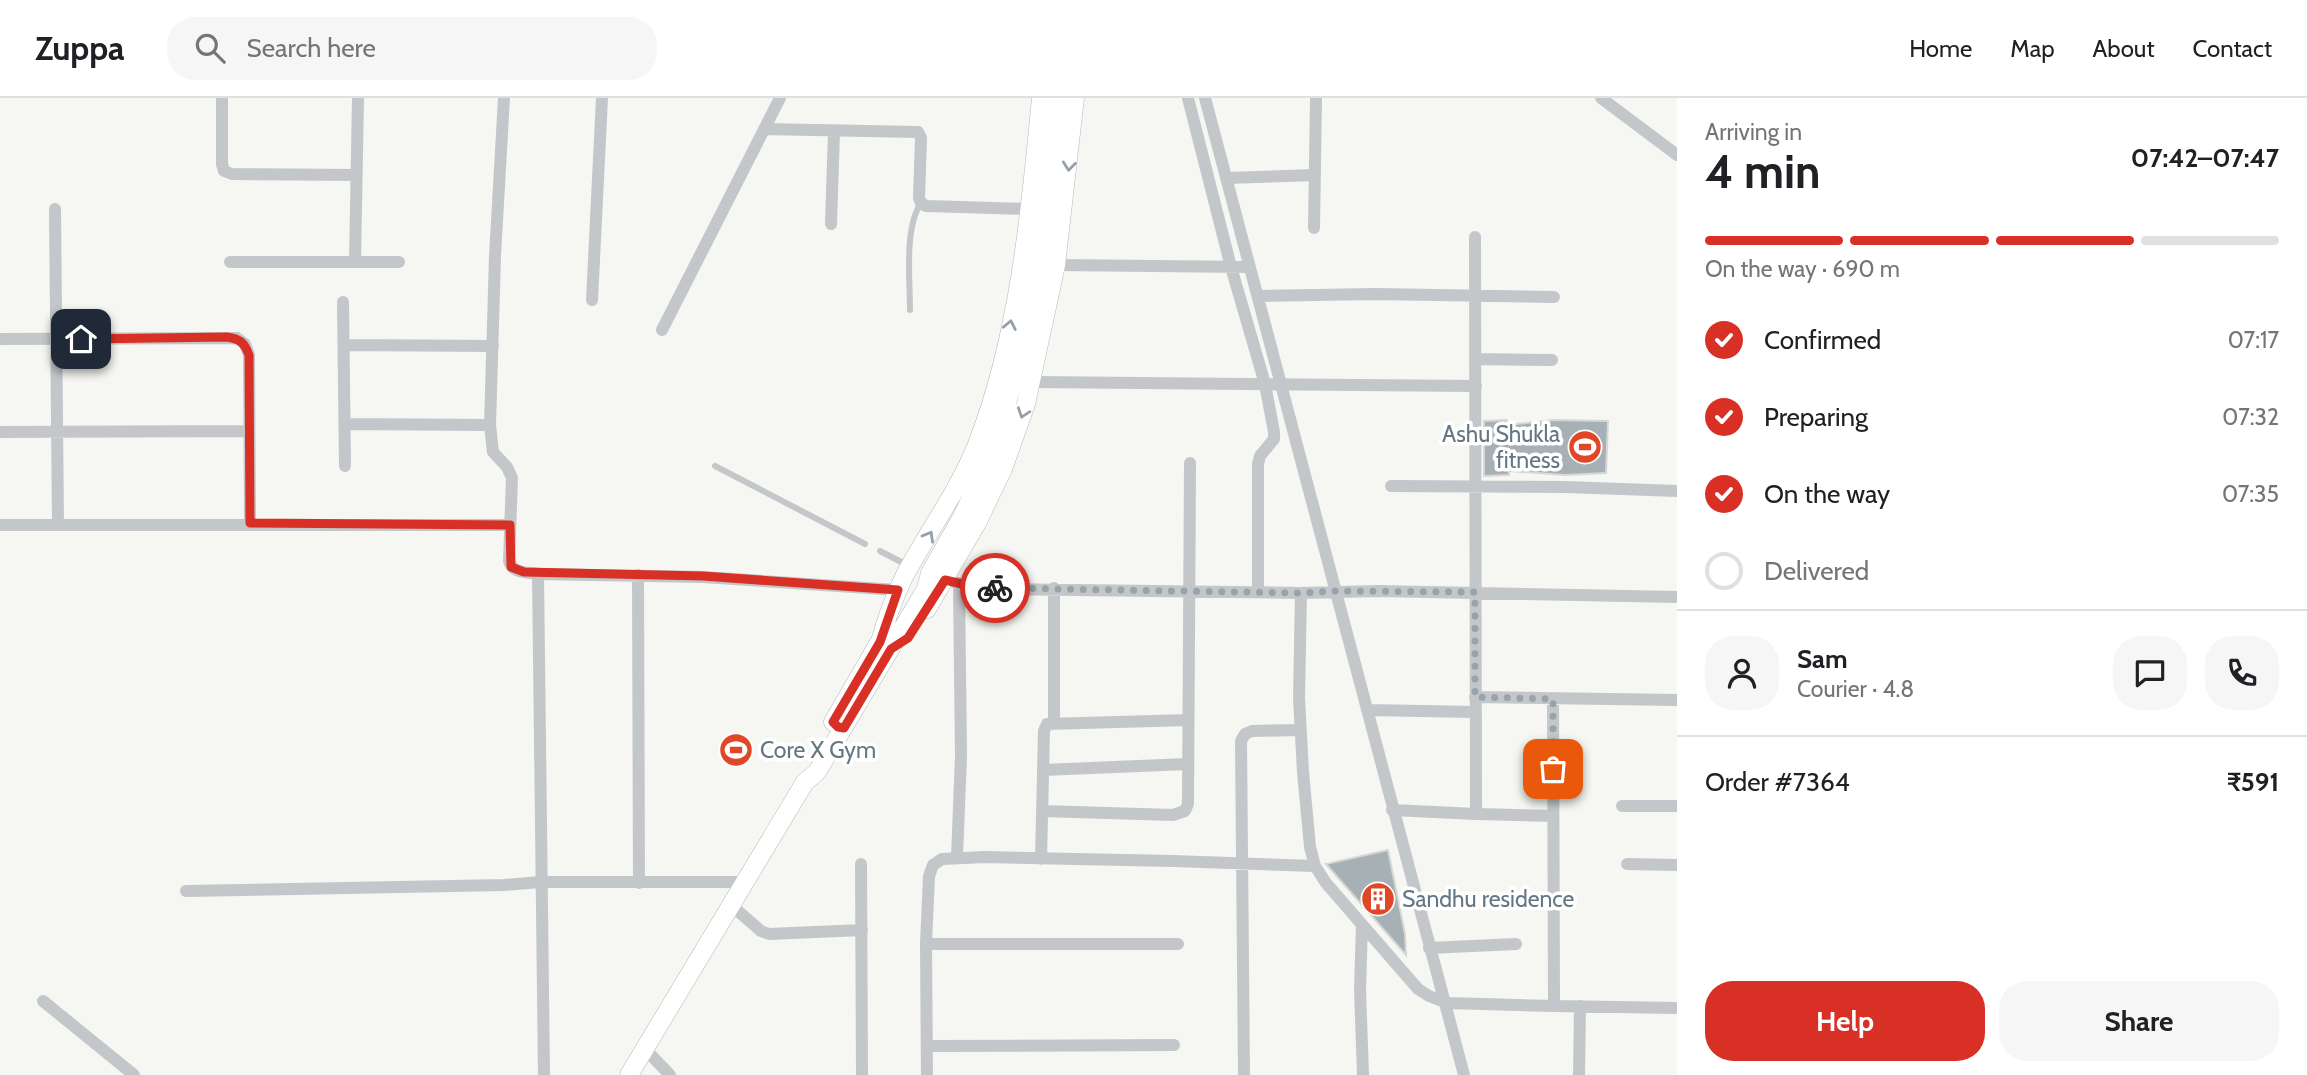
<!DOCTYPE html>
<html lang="en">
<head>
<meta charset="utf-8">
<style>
	:root { --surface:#fff; --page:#f6f6f6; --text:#202124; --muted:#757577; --line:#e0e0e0; --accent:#d93025 }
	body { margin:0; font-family:Cabin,sans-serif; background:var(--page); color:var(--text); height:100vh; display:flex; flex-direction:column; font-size:26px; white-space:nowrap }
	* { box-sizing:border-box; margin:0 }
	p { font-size:23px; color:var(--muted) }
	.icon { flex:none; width:38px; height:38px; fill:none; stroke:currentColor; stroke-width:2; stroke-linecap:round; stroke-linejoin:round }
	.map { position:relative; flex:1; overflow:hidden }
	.sheet { display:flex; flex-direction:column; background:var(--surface); width:630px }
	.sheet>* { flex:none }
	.pin { position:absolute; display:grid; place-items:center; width:60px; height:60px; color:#fff; margin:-30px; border-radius:14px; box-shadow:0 4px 10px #0006 }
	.courier { position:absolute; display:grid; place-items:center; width:70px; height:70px; margin:-35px; border:5px solid #d93025; border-radius:50%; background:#fff; color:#222; box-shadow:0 2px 9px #0007 }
	.overview em { font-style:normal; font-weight:700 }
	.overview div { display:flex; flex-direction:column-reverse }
	.overview { display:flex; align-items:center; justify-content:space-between; height:119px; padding:0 28px }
	h1 { font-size:46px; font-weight:700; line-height:52px }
	.bar { display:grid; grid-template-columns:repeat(4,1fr); gap:10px 7px; align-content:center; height:84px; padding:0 28px }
	.bar i { height:9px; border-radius:5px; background:var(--line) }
	.bar .current { background:var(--accent) }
	.bar p { grid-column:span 4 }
	.line { display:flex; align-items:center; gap:18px; padding:0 28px; border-top:2px solid var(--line) }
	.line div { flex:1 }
	.round { display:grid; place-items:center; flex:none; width:74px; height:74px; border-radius:28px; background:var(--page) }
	ol { padding:0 28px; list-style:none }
	li { display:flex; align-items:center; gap:21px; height:77px }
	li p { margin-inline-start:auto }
	li .icon { padding:7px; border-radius:50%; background:var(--accent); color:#fff; stroke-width:4 }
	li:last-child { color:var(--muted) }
	li i { width:38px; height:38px; border:4px solid var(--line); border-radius:50% }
	.action { display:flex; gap:14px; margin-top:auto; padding:14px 28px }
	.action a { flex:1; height:80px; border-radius:28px; background:var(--accent); color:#fff; font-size:28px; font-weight:700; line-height:80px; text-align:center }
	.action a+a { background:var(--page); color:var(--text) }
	header { display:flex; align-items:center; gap:42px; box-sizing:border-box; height:98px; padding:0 35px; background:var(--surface); border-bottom:2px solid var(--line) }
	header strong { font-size:33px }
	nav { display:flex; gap:38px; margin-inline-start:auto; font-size:24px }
	.search { width:490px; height:63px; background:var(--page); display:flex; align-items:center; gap:18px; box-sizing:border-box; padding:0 24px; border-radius:28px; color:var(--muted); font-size:26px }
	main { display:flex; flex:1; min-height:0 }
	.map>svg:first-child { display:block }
</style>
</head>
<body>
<header>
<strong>Zuppa</strong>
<div class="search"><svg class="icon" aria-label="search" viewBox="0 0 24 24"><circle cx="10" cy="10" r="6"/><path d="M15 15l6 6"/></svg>Search here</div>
<nav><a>Home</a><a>Map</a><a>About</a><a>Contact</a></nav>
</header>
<main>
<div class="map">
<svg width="1677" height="977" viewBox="0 0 1677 977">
	<rect width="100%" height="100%" fill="#f6f6f2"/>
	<path fill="#a7b0b5" stroke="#d7d7d5" stroke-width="2" d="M1507,322v5l46,-5 55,1 -2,52 -41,2 -56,-4v4l-25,1v-55z
		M1388,752l17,84 1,21 -80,-91z"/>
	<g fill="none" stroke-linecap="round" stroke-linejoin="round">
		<g stroke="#b4b9bc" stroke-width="19">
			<path id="primary" d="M927,511l50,-86 26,-54 23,-65 30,-139 19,-167
				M880,544c6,-23 14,-44 24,-65 23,-44 53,-84 72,-130 43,-110 54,-232 65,-349
				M833,624l51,-88
				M629,977l176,-293 12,-10 109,-183 4,-16 32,-56 22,-47 21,-59 30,-115 24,-198"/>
		</g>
		<path stroke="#c3c7ca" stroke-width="6" d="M910,212c0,-29 -6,-82 11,-107
			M715,368l150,78
			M880,453l29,15"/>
		<path stroke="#c3c7ca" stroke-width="12" d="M222,0v66l2,7 8,3 125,1
			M504,0l-9,158 -5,169 3,27 14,15 5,11 -3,83c4,13 18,11 29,13l165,3 195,13
			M1188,0l43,169 34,117 9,48v7l-14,17 -2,8v128
			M1205,0l259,977
			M1601,0l76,57
			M764,31l154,3 3,6 -2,60 2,5 5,3 103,3
			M1226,80l89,-3
			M55,111l3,315
			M831,126l3,-93
			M1314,130l2,-130
			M230,164h169
			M355,164l3,-164
			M1056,167l194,2
			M1258,198l117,-2 179,3
			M592,202l10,-202
			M343,204l2,164
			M662,232l118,-232
			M0,241l237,-1 8,6 4,11 1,168
			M344,247l149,1
			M1476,261l76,1
			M1032,284l444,4
			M345,326l145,1
			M0,334l249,-1
			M1391,388l175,1 111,4
			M0,427h510
			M538,476l6,501
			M638,477l1,308
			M945,482l30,7 31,2 295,4 77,-2 299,6
			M1301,495l-2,105 4,74 7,75 5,19 11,17 92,106 11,7 18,7 107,3 -1,-307
			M1475,599l202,3
			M1367,612l108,2
			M1054,625v-135
			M1043,672l144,-6
			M1622,708h55
			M1392,712l84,4 -1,-577
			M1042,713l131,4 12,-4 3,-7 2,-341
			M1476,716l77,2
			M957,759l4,-101 -2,-172
			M1041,761l3,-128 3,-7 141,-4
			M861,766l1,211
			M1627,766l50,1
			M186,793l318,-6 36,-3h205
			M731,807l30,26 8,3 93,-4
			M1362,826l-2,66 3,85
			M926,846h252
			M1429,850l87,-4
			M43,903l91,74
			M1554,908l123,2
			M927,948l247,-1
			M645,951l25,26
			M927,977l-1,-131 3,-68 4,-11 9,-6 43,-2 188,4 142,5
			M1244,977l-3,-334 4,-7 7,-3 48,-1
			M1579,977l1,-69"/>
		<use href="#primary" stroke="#fff" stroke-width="18"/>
	</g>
	<defs><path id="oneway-chevron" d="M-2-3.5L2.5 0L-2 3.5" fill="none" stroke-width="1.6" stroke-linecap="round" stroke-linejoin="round" transform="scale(1.75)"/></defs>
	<g stroke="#93a0a8">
		<use href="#oneway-chevron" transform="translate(1069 68) rotate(96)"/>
		<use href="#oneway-chevron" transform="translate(1010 227) rotate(-79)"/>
		<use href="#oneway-chevron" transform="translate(1023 315) rotate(109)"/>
		<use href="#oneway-chevron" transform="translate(929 438) rotate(-60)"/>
	</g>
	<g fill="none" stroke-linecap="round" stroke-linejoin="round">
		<path stroke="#98a3aa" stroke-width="7" stroke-dasharray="0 12.6" d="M995,490l306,5 33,-2 141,1v105l78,2v70"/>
		<path stroke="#d93025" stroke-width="9" d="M81,241l146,-2c13,2 17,5 22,18l1,168 260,2 1,42 13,5 179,4 195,14 -18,52 -47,80 5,5 6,1 47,-79 17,-11 37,-58 30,7 20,1"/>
	</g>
	<defs>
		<g id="stadium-disc" transform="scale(1.75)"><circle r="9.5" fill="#e04727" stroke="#fff"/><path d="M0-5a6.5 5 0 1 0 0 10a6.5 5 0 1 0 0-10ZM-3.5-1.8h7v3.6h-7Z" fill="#fff"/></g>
		<g id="building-disc" transform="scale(1.75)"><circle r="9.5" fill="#e04727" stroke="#fff"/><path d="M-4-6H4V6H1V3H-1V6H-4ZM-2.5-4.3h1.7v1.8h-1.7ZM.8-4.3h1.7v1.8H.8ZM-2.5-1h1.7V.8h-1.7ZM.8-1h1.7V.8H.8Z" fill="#fff"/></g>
	</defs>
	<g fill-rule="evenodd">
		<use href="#stadium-disc" x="1585" y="349"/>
		<use href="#stadium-disc" x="736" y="652"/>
		<use href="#building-disc" x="1378" y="801"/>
	</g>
	<g text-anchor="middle" stroke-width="7" stroke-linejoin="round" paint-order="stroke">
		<g font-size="23" fill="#657783" stroke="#fff" text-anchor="start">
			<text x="1560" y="344" text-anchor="end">Ashu Shukla<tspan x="1560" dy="26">fitness</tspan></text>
			<text x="760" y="660">Core X Gym</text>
			<text x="1402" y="809">Sandhu residence</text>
		</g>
	</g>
</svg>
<div class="pin" style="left:1553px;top:671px;background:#ea580c"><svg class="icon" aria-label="bag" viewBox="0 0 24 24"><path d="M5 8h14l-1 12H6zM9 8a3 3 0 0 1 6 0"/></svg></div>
<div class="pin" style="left:81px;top:241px;background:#1f2937"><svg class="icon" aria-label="home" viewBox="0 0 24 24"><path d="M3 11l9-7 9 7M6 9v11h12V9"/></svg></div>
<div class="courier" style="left:995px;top:490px"><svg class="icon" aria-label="bike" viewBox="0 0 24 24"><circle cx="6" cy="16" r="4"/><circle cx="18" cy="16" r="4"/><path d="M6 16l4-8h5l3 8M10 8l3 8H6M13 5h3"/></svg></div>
</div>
<section class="sheet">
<div class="overview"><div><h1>4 min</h1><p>Arriving in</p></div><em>07:42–07:47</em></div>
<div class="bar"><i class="current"></i><i class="current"></i><i class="current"></i><i></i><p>On the way · 690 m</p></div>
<ol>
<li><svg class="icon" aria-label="check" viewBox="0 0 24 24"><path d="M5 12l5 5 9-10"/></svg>Confirmed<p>07:17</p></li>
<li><svg class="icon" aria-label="check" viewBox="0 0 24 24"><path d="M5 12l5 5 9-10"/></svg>Preparing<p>07:32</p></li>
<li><svg class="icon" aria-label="check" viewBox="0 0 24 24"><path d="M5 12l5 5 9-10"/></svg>On the way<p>07:35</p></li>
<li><i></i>Delivered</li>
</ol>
<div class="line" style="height:126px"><a class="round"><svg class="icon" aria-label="person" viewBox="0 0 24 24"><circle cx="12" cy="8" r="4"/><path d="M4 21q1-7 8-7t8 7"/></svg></a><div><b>Sam</b><p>Courier · 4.8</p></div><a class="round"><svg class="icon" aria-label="chat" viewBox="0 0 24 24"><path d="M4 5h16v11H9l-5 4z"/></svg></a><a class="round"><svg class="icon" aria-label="phone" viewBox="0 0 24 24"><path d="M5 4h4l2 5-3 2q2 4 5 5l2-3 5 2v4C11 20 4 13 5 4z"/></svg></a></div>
<div class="line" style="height:91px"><div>Order #7364</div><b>₹591</b></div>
<div class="action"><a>Help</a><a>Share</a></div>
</section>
</main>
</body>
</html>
